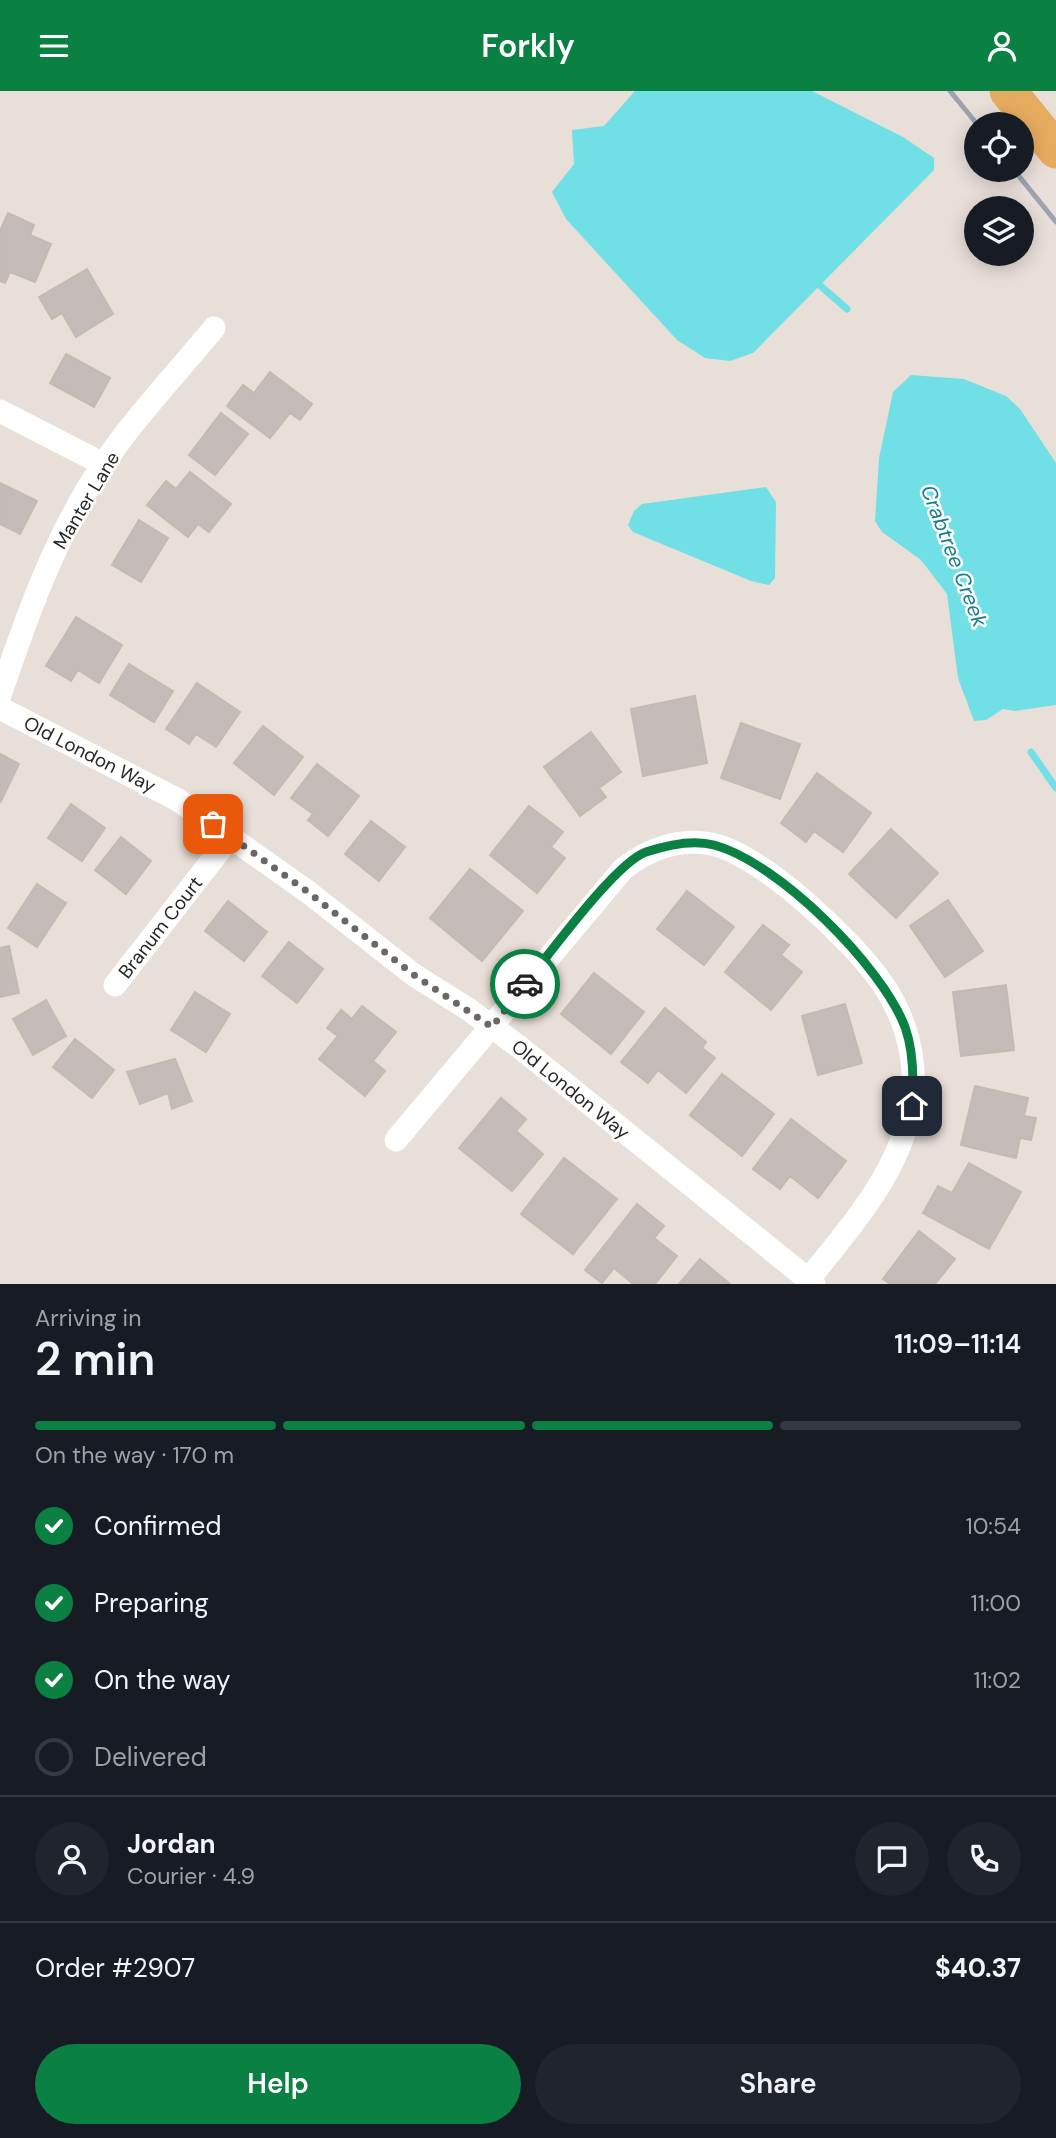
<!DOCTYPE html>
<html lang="en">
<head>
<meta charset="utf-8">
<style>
	:root { --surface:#171b24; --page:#20242c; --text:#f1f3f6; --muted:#9ea1a6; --line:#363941; --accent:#0b8043 }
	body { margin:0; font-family:"DM Sans",sans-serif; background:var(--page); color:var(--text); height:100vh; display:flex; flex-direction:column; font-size:26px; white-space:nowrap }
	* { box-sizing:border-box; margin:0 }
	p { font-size:23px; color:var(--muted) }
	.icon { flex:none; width:38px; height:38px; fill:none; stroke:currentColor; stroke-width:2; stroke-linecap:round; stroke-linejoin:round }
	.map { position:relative; height:1193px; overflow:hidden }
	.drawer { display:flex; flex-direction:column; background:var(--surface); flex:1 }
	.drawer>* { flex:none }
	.buttons { position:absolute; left:964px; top:21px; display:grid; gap:14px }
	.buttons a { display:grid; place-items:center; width:70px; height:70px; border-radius:50%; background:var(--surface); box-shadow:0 4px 18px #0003; font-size:35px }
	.pin { position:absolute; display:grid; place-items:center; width:60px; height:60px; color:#fff; margin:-30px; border-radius:14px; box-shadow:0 4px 10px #0006 }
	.courier { position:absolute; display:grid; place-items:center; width:70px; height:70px; margin:-35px; border:5px solid #0b8043; border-radius:50%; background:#fff; color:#222; box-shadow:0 2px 9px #0007 }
	.overview em { font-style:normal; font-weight:600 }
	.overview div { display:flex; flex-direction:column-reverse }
	.overview { display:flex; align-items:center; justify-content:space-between; height:119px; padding:0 35px }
	h1 { font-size:46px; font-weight:600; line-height:52px }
	.bar { display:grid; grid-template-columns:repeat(4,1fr); gap:10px 7px; align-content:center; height:84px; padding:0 35px }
	.bar i { height:9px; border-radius:5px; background:var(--line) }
	.bar .current { background:var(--accent) }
	.bar p { grid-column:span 4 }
	.line { display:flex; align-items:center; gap:18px; padding:0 35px; border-top:2px solid var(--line) }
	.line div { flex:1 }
	.round { display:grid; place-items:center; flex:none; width:74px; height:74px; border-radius:37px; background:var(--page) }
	ol { padding:0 35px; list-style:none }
	li { display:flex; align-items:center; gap:21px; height:77px }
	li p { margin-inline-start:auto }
	li .icon { padding:7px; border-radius:50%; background:var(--accent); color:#fff; stroke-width:4 }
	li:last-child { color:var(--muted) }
	li i { width:38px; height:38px; border:4px solid var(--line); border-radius:50% }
	.action { display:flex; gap:14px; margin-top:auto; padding:14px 35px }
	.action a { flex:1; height:80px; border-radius:42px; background:var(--accent); color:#fff; font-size:28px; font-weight:600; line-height:80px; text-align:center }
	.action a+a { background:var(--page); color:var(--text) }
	header { display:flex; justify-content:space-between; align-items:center; height:91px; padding:0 35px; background:var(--accent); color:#fff; font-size:32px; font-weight:600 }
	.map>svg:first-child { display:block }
</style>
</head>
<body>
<header><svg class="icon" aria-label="menu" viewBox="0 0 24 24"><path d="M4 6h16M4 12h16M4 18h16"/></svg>Forkly<svg class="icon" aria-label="person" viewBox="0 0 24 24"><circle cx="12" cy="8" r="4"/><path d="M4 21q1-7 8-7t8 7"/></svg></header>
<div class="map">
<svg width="1056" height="1193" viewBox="0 0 1056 1193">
	<rect width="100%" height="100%" fill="#e9dfd9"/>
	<path fill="#71dfe6" d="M635,0h177l91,46 31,21v12l-181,183 -23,8 -25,-3 -28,-18 -111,-121 -14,-27 22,-28 -2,-34 32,-4z
		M911,284l53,4 42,17 14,13 36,54v242l-41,6 -12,-2 -17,11 -12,1 -16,-43 -11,-84 -26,-34 -39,-28 -7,-11 4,-63 14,-66z
		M766,396l10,15 -1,76 -6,7 -18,-4 -118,-49 -5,-7 6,-14 8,-7z"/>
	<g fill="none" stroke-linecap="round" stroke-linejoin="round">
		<path stroke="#71dfe6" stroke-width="7" d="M815,190l32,28
			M1031,661l25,36"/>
	</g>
	<path fill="#c4bcb9" stroke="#c4bab3" stroke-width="2" d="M8,122l26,12 -4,10 21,9 -16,38 -25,-10 -5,11 -5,-2v-50z
		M87,178l26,45 -37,23 -14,-24 -10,6 -13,-22z
		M66,263l44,24 -16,29 -44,-24z
		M270,281l42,32 -12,16 -10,-7 -20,25 -43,-32 16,-21 11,8z
		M221,322l27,21 -33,41 -26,-20z
		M190,381l41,32 -22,28 -11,-8 -10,13 -41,-32 19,-24 10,8z
		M0,392l37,18 -17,33 -20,-10z
		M139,429l29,18 -27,44 -29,-17z
		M76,526l46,28 -23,38 -21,-13 -7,11 -25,-15z
		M129,573l44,27 -19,31 -44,-27z
		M197,592l43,29 -24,35 -20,-13 -7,10 -23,-15z
		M695,605l12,67 -64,13 -12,-67z
		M741,632l59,21 -20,55 -59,-21z
		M263,635l40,31 -29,38 -40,-32z
		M591,641l30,40 -22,16 7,9 -26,19 -36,-49z
		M0,663l19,10 -19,39z
		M317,673l42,32 -31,40 -20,-16 5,-6 -22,-16z
		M817,682l54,40 -28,39 -29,-21 -8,11 -25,-19z
		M71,713l34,24 -23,33 -34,-23z
		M529,715l34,26 -12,15 14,11 -28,35 -47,-38z
		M371,730l34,26 -26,34 -34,-27z
		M891,738l47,44 -42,45 -47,-44z
		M121,746l30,24 -25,33 -31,-24z
		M470,778l53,42 -41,50 -52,-43z
		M37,793l29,19 -29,44 -29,-19z
		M687,800l47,36 -30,38 -47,-36z
		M948,809l35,51 -38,26 -35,-51z
		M228,810l39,31 -23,29 -39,-30z
		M763,834l26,20 -8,10 21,17 -31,38 -46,-38z
		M289,851l34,27 -26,34 -35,-27z
		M9,855l10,47 -19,4v-49z
		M594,882l50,39 -33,42 -50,-40z
		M1006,894l8,65 -53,6 -8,-64z
		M195,901l35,22 -24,38 -35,-22z
		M46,909l20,36 -33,19 -20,-36z
		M845,913l17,59 -44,12 -16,-59z
		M362,915l34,26 -23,29 12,10 -20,25 -46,-37 19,-23 -11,-8 14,-18 11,9z
		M665,917l41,34 -4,6 13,10 -29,35 -28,-23 -10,13 -27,-21z
		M75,948l39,31 -22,28 -39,-31z
		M175,968l17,42 -20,8 -4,-16 -28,11 -13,-32z
		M722,983l52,40 -32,42 -52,-41z
		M975,995l53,12 -4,18 12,2 -5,22 -11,-2 -4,20 -55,-13z
		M501,1007l25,21 -10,12 27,23 -31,37 -53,-43z
		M791,1028l55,42 -28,37 -28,-22 -10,13 -27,-20z
		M564,1067l53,41 -44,55 -52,-40z
		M969,1072l52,29 -32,57 -66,-36 15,-27 14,7z
		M637,1113l27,22 -10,12 23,18 -22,28h-22l-19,-16 -12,15 -17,-13z
		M919,1140l36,28 -20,25h-45l-7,-5z
		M700,1168l30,25h-51z"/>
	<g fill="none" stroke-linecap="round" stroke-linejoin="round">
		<path stroke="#fff" stroke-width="23" d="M0,320l103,53
			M0,604c27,-79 55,-159 102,-229 33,-49 75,-93 112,-138
			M0,617l178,92 130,92 106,83 54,34 50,37 296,238
			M115,894l116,-149
			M396,1049l227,-271c25,-20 56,-31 88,-25 51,10 142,97 171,139 21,30 33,68 31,104 -4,76 -60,136 -104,192"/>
		<path stroke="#e7ab60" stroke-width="37" d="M1008,0l48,59"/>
		<path stroke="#9ca3b0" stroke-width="5" d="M950,0l27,33
			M1014,79l42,52"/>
	</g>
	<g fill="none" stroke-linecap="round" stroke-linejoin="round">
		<path stroke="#6b6765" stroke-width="7" stroke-dasharray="0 12.6" d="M213,733l95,68 106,83 78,52 33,-43"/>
		<path stroke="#0b8043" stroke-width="9" d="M525,893c24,-29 90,-121 121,-132 21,-7 46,-13 68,-7 64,17 168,121 191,182 9,25 9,52 7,79"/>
	</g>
	<g text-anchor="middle" stroke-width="5" stroke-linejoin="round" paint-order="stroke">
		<g font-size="19" fill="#272727" stroke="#fff">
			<text transform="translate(86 409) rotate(-59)" y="7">Manter Lane</text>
			<text transform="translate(90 663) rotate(27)" y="7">Old London Way</text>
			<text transform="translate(160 836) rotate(-52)" y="7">Branum Court</text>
			<text transform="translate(571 998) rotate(39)" y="7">Old London Way</text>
		</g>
		<g font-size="21" font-style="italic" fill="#157c8d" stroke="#fff">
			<text transform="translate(954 465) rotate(69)" y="7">Crabtree Creek</text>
		</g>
	</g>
</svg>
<div class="buttons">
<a><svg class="icon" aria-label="locate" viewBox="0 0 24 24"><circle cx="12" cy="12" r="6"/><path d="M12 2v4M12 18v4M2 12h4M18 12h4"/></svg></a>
<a><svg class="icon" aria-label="layers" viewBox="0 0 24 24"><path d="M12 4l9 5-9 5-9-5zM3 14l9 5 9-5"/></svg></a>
</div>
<div class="pin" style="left:213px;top:733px;background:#ea580c"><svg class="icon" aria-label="bag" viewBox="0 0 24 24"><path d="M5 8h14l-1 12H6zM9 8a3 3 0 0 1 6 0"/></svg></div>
<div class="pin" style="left:912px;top:1015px;background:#1f2937"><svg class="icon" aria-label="home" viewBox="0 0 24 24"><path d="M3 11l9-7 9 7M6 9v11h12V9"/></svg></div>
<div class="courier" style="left:525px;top:893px"><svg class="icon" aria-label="car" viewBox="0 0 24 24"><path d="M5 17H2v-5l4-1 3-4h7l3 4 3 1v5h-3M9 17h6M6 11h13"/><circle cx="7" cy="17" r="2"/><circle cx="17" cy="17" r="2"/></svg></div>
</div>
<section class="drawer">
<div class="overview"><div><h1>2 min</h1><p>Arriving in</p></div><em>11:09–11:14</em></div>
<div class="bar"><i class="current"></i><i class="current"></i><i class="current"></i><i></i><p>On the way · 170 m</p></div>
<ol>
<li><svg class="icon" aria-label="check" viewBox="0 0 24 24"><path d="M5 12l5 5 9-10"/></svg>Confirmed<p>10:54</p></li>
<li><svg class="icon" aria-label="check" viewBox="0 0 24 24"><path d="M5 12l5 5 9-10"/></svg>Preparing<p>11:00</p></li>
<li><svg class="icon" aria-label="check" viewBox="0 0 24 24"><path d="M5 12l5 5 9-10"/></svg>On the way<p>11:02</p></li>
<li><i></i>Delivered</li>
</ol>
<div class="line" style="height:126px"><a class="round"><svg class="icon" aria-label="person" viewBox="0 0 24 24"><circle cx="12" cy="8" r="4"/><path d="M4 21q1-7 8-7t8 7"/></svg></a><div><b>Jordan</b><p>Courier · 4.9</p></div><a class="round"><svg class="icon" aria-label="chat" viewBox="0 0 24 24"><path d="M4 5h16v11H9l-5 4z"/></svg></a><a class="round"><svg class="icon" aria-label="phone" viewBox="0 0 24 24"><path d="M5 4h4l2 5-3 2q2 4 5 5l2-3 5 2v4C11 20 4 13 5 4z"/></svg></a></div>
<div class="line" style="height:91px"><div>Order #2907</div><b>$40.37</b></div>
<div class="action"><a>Help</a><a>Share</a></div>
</section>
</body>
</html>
